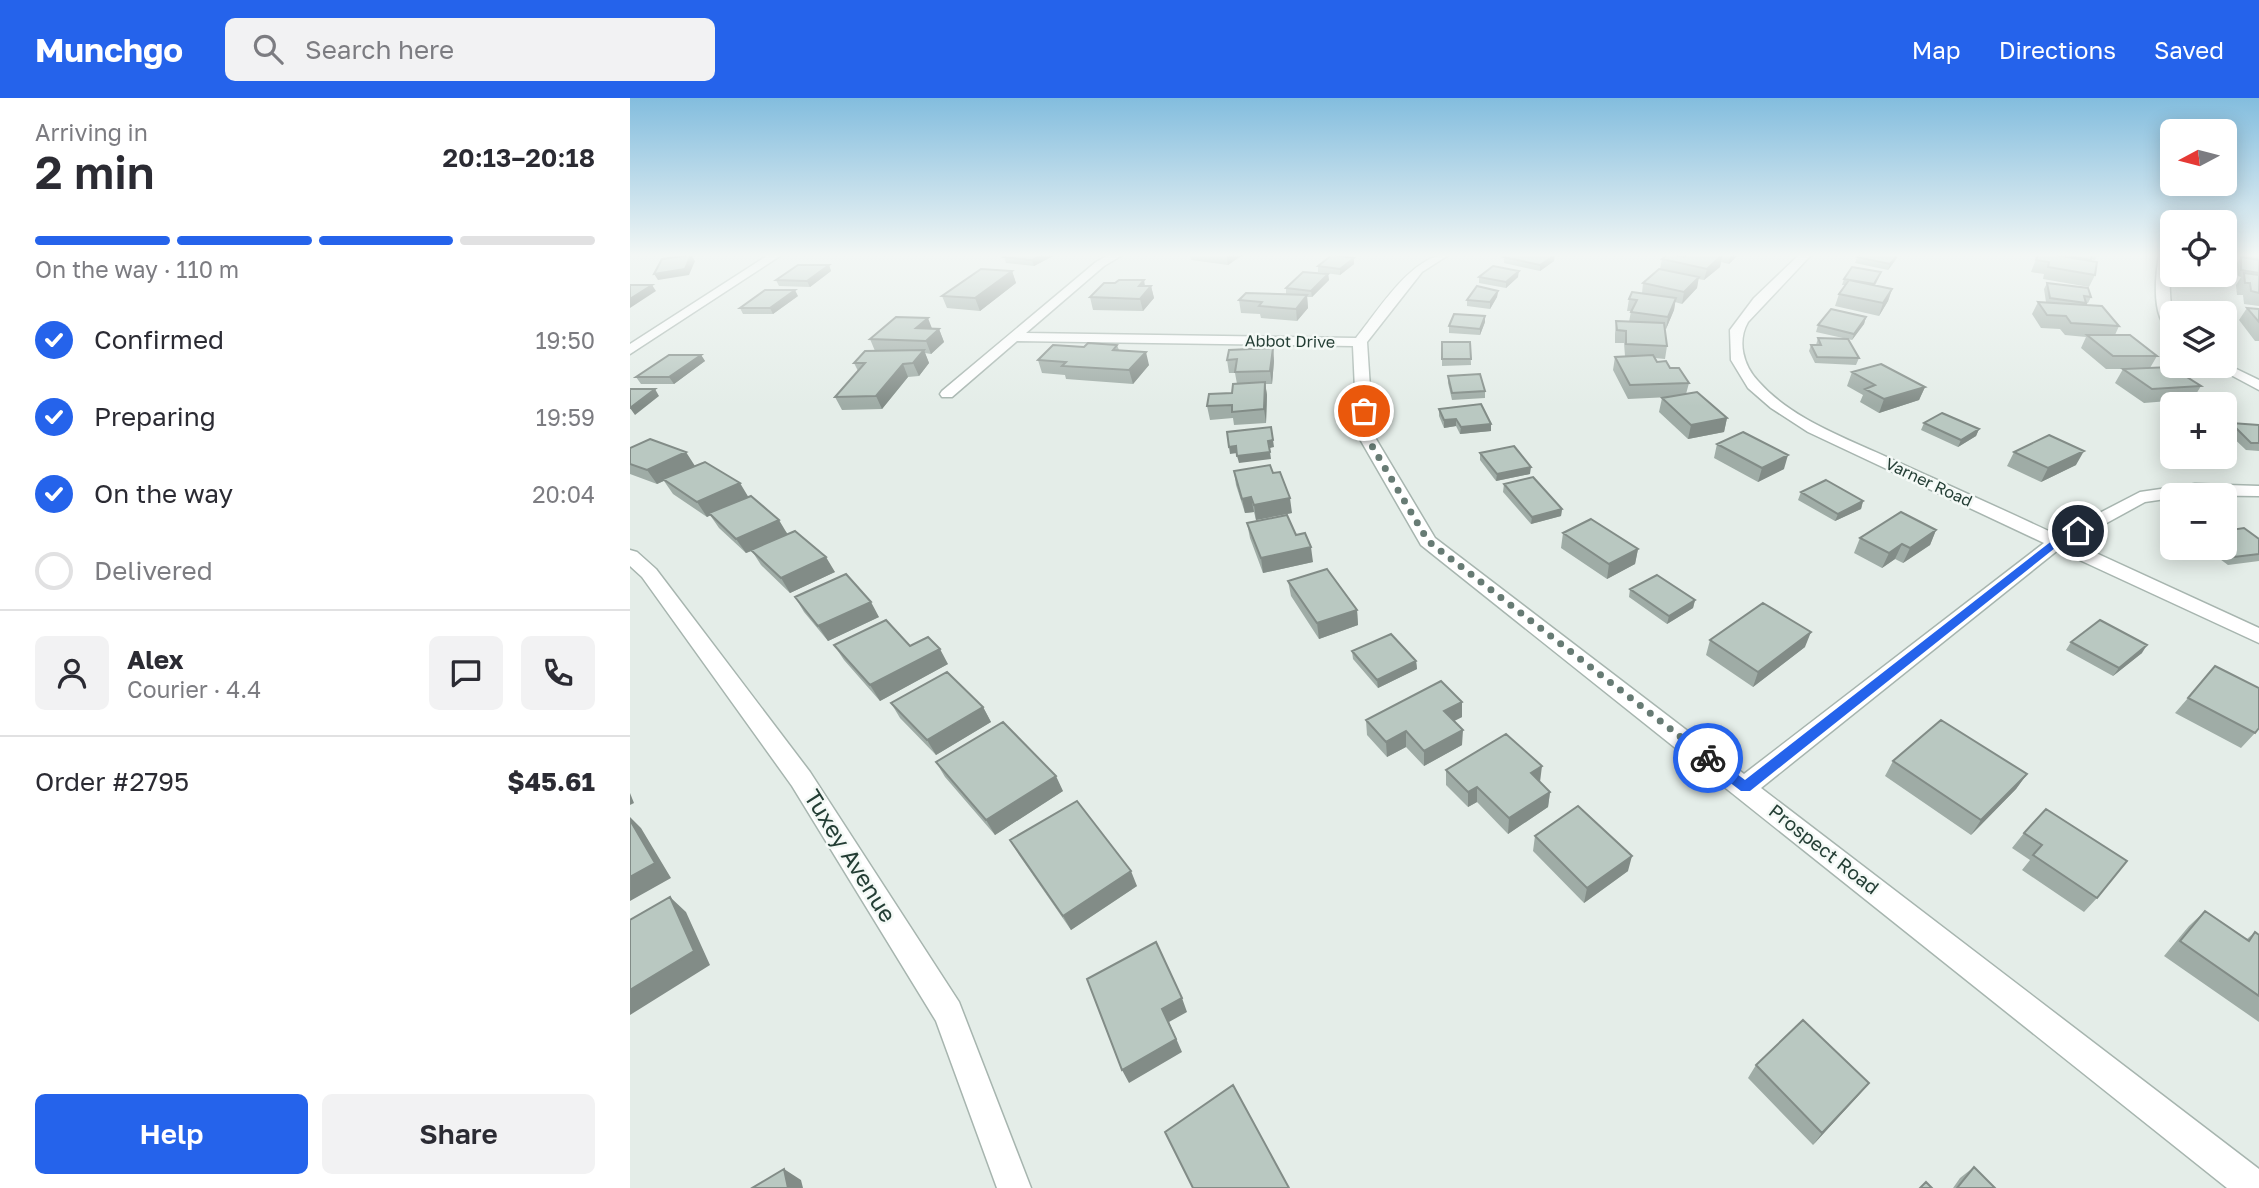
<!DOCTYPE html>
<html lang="en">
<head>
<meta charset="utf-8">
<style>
	:root { --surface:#fff; --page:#f2f2f3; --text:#2b2b33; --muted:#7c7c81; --line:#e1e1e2; --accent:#2563eb }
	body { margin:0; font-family:"Golos Text",sans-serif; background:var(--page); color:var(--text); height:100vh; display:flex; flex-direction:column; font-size:26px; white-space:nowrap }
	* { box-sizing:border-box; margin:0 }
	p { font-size:23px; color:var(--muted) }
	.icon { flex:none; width:38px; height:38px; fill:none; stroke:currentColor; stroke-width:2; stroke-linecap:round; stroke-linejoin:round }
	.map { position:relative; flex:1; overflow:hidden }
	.details { display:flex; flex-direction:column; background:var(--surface); width:630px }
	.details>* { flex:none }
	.needle { width:46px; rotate:263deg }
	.fabs { position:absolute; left:1530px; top:21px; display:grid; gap:14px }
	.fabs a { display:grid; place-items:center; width:77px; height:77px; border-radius:10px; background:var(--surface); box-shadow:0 4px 18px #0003; font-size:35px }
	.pin { position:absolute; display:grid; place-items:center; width:60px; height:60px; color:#fff; margin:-30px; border:4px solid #fff; border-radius:50%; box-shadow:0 2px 7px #0007 }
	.courier { position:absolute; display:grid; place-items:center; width:70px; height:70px; margin:-35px; border:5px solid #2563eb; border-radius:50%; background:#fff; color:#222; box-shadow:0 2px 9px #0007 }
	.headline em { font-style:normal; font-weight:600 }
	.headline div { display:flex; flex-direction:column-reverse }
	.headline { display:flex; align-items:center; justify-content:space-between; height:119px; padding:0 35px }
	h1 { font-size:46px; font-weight:600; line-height:52px }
	.bar { display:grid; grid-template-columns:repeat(4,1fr); gap:10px 7px; align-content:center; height:84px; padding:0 35px }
	.bar i { height:9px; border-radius:5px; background:var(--line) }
	.bar .selected { background:var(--accent) }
	.bar p { grid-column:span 4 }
	.line { display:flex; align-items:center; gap:18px; padding:0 35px; border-top:2px solid var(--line) }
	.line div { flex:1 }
	.round { display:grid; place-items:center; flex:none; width:74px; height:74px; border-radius:10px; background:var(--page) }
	ol { padding:0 35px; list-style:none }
	li { display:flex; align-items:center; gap:21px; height:77px }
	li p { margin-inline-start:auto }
	li .icon { padding:7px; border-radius:50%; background:var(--accent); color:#fff; stroke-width:4 }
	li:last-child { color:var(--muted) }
	li i { width:38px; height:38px; border:4px solid var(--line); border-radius:50% }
	.cta { display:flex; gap:14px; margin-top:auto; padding:14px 35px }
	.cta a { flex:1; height:80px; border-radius:10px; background:var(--accent); color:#fff; font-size:28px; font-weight:600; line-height:80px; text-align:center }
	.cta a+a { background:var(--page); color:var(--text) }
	header { display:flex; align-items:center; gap:42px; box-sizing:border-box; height:98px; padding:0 35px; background:var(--accent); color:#fff }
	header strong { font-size:33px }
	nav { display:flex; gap:38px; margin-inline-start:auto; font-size:24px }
	.search { width:490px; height:63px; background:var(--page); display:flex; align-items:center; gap:18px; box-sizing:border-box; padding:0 24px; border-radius:10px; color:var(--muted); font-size:26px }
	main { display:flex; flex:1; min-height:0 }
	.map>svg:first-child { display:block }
</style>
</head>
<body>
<header>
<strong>Munchgo</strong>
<div class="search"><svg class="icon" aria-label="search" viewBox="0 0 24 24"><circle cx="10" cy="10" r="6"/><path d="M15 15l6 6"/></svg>Search here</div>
<nav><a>Map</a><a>Directions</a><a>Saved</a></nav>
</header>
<main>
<section class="details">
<div class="headline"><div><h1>2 min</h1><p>Arriving in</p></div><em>20:13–20:18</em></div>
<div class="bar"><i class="selected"></i><i class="selected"></i><i class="selected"></i><i></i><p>On the way · 110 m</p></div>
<ol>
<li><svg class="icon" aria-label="check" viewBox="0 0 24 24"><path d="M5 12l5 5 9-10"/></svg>Confirmed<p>19:50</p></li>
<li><svg class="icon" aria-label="check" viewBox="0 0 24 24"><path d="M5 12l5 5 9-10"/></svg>Preparing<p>19:59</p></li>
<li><svg class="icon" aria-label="check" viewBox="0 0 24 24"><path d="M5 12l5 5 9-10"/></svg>On the way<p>20:04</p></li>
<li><i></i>Delivered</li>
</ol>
<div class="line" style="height:126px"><a class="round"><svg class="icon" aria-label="person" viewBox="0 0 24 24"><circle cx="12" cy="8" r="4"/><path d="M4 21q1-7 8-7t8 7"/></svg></a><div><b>Alex</b><p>Courier · 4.4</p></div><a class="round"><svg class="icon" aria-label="chat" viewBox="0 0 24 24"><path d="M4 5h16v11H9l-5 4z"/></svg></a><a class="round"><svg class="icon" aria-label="phone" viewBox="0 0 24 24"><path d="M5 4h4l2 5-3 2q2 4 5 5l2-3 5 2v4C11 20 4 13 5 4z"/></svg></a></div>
<div class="line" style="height:91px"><div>Order #2795</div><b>$45.61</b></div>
<div class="cta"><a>Help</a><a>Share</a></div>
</section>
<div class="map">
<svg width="1629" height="1090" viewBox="0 0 1629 1090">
	<rect width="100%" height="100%" fill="#e4ede8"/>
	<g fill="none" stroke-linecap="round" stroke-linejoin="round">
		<g stroke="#a7b5af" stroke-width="3">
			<path id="minor" d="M140,156h13l-153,100v-10z
				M480,156h14l-20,12 -78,67 330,5c23,-28 56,-84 94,-84l-28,18 -55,70 6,92 62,104 309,236 300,-231 -236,-111 -37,-24 -23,-20 -17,-28 -1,-30 24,-32 46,-44h12l-64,68c-11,19 -5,43 10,59 33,38 88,57 133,78 55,25 111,50 166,76l83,-43 55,-8 64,2v10l-87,-1v3l-27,4 -73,40 187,86v15l-201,-93 -297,238 498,381v19h-32l-806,-643 -64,-111 -4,-88 -336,-5 -65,56h-10l-2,-3 2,-3 154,-129z
				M1529,156h12c-4,27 1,51 1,77 -22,-10 -16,-58 -13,-77z
				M1594,265l35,17v10l-45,-24h10z
				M0,452l7,2 19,17 154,203 149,230 72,186h-34l-61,-167 -144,-235 -150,-209 -12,-11z"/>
		</g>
		<use href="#minor" fill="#fff" fill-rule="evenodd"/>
	</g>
	<path fill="#9faca6" d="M427,156l-23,12 -28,-3 -2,-6z
		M560,156h54l-16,11 -37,-5z
		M1058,156h49l-1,3 -7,7 -8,-2 -1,5 -16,13 -6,-1 -1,9 -15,16 -7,-2 -1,8 -8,19h-2l3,17 -2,13 -10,-1 2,4 13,6 19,15 -3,11 41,24 -3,14 -36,7 -29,-27 3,-14 8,-1 -42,2 -15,-29 2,-13 10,-1 -1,-13h-9v-9l1,-13 13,1 2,-11h-4l2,-12 13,-6 1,-10 17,-14 2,-10 22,-2z
		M1408,156l20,1v-1h40l-3,6 -4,-1v2l4,14 -6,12 -46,-8 1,-5 -13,-2z
		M1608,156h21v6l-21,-4z
		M874,159l50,4 -14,10 -36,-8z
		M1227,159l40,1 -9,12 -33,-7z
		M1611,159l18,3v46l-15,-2 -1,-9h-6l-1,-10 5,-8 -3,-1 -1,-13z
		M724,160v6l-14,11 -22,-3v-6z
		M199,167l2,6 -21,16 -31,-1 -3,-6z
		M382,173l4,12 -36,28 -33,-3 -5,-12z
		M1251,174l-6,14 17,3 -4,12 -9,15 -44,-10 4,-12 6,-9h-3l2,-6z
		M698,176l1,6 -17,17h-5l1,11 -11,13 -36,-3 -1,-4 -19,-1 -2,-13 47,-6v-6z
		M849,179h39l-12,11 -27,-5z
		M1417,185l44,14 -3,6h-2l-1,2 34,21 -4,9 42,21 -7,12 51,18 -8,13 -49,4 -29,-20 8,-14h10h-27l-25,-21 5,-11 -21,-2 -5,-6 -19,-1 -9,-14 6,-12h8l-2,-13z
		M515,188h6l3,12 -11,13 -50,-1 -3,-13z
		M868,193l-1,6 -7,12 -23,-3v-6z
		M168,198l-25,18h-30l-3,-6z
		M1617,210l12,1v32h-4l-16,-21z
		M855,218v6l-5,13 -31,-2v-7z
		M1236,219l-2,7 -12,16 -36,-8 2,-7z
		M302,231h7l5,13 -13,12 -6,-1 4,10 -10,13 -11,1 -26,32 -40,1 -7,-13 23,-26 -4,-8 21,-12 -5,-12z
		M1188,240l41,20 -3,7 -41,-2 -6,-12 2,-6h5z
		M812,244h28l1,23 -29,1z
		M487,247l2,5 30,15 -16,19 -67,-5 -1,-4 -23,-2 -4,-13 46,-13z
		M643,250l1,13 -2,23h-7l2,11 -1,28 -32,2 -1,-7 -23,2 -3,-14 25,-13 5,-9 -2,-11h-6l-2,-13z
		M71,257l4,6 -31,23h-33l-5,-7z
		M1222,274l73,15 -6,13 -40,13 -19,-11 3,-7 -16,-9z
		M818,278l37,15v7l-33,2 -4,-17z
		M809,311l52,22 -31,3 -4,-8 -12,2 -5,-12z
		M1294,325l55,6 -3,7 -18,11 -37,-17z
		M1601,325l28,2v26l-13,-1 -20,-19z
		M1087,346l67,25 -26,13 -44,-24z
		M0,350l65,18 53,31 40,37 47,38 -45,21 -29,-28 -9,-14 -6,2 -27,-25 -9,-13 -3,2 -34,-23 -9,-13 -7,3 -27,-10z
		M1384,354l62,13 -35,17 -34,-16z
		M850,355l50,21 -34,7 -16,-21z
		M604,373l39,2 19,40 -36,7 -2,-8 -9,1 -9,-28z
		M874,386l58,25 -1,7 -30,8 -28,-32z
		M1171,394l62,9 -2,8 -26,12 -37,-21z
		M617,425l49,12 17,27 -50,11 -13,-35z
		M1306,432l-6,15 -27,18 -8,-4 -13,9 -28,-15 6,-15z
		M933,435l75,16 -3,15 -28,15 -46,-31z
		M1629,441v22l-31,4 -23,-17h19z
		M658,483l69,29 1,15 -39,14 -28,-43z
		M1000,491l65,11 -2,8 -26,16 -38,-27z
		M165,499l84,20 -51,24 -24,-29z
		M1080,542l95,7 -52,40 -47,-32z
		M1441,544l71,11 -29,23 -47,-26z
		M204,547l76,1 38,18 -68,37 -36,-41z
		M722,553l64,10 1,8 -39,19 -25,-29z
		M1558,600l67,35 -14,15 -66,-35z
		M832,604v15l-8,4 8,24 -38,21 -18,-19 -19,10 -20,-22 -1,-15z
		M261,605l92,4 8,15 -55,33 -36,-37z
		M1263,663l134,13 -11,15 -45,46 -86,-59z
		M306,664l127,29 -68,44 -50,-58z
		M816,672l94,12 10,10 -2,15 -40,27 -31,-32 -9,5 -22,-22z
		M1416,711l51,89 -13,14 -62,-42 8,-10 -18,-12 12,-15z
		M905,738l93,35 -44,32 -51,-52z
		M380,742l127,46 -66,44 -52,-75z
		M1575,813l42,28 8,-7 4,3v87l-95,-66 25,-30z
		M1126,967l113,18 -56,62 -65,-67z
		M1344,1069l21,21h-42l7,-10z"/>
	<path fill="#828c87" d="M414,156h13l-23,12 -2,-6z
		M596,156h18l-16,11z
		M1101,156h6l-1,3 -7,7z
		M1268,156l-1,4 -9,12 2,-6z
		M61,157l4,6 -6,14 -31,5 -4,-6z
		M925,157l-1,6 -14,10v-6z
		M1092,157l-2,12 -16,13 3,-11z
		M724,160v6l-14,11v-6z
		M199,167l2,6 -21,16 -3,-6z
		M382,173l4,12 -36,28 -5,-13z
		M889,173l-1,6 -12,11v-6z
		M698,176l1,6 -17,17 -1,-6z
		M1069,179l-2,11 -15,16 2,-12z
		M514,182l2,12 5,-6 3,12 -11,13 -3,-12 -1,-13z
		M22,187l4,6 -26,17v-9z
		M1262,191l-4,12 -9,15 4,-13z
		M165,192l3,6 -25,18 -3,-6z
		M868,193l-1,6 -7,12v-7z
		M677,197l1,13 -11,13 -1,-12z
		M1046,200l-2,12 -8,19 2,-12z
		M855,218v6l-5,13v-6z
		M1236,219l-2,7 -12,16 2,-6z
		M298,220l5,13 -12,10 -5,-13z
		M309,231l5,13 -13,12 -5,-13z
		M643,250l1,13 -2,23 -2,-13z
		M294,252l5,13 -10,13 -6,-13z
		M516,254l3,13 -16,19 -4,-14z
		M71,257l4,6 -31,23 -5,-7z
		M273,266l5,13 -26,32 -6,-13z
		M635,284l2,13 -1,28 -2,-14z
		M1295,289l-6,13 -40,13 5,-14z
		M25,291l4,7 -24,19 -5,-7z
		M1097,320l-3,14 -36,7 3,-14z
		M826,321v7l-12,2v-8z
		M861,326v7l-31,3 1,-7z
		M1349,331l-3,7 -18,11 3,-7z
		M643,342l1,7 -4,1 -2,-7z
		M606,348l1,7 -7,1 -1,-7z
		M1454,353l-8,14 -35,17 7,-14z
		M56,354l9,14 -38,18 -10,-14z
		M640,354l1,7 -32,4 -2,-7z
		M1158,357l-4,14 -26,13 4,-14z
		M901,369l-1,7 -34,7 1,-7z
		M110,385l9,15 -42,19 -10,-15z
		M621,399l3,15 -9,1 -3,-14z
		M660,400l2,15 -36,7 -2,-15z
		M1233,403l-2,8 -26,12 3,-7z
		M932,411l-1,7 -30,8 1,-7z
		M149,422l9,15 -42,18 -10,-14z
		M1306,432l-6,15 -27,18 7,-15z
		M1272,446l-7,15 -13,9 7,-15z
		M681,449l2,15 -50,11 -2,-15z
		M1008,451l-3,15 -28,15 2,-15z
		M196,459l9,15 -45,21 -9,-15z
		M1065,502l-2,8 -26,16 2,-8z
		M241,504l8,15 -51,24 -10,-15z
		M727,512l1,15 -39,14 -2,-16z
		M1181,534l-6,15 -52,40 5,-15z
		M1517,547l-5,8 -29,23 6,-8z
		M310,551l8,15 -68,37 -10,-16z
		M786,563l1,8 -39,19 -1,-8z
		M832,604v15l-18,9v-15z
		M353,609l8,15 -55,33 -9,-15z
		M833,632l-1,15 -38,21v-15z
		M776,633v16l-19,10 -1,-15z
		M912,668l-2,16 -9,-9z
		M1397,676l-11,15 -45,46 10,-15z
		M426,678l7,15 -68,44 -9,-15z
		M847,689v15l-9,5v-15z
		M920,694l-2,15 -40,27 1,-16z
		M0,695l4,10 -4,2z
		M0,719l11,11 30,50 -41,23z
		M1002,758l-4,15 -44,32 3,-15z
		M501,773l6,15 -66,44 -8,-14z
		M40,799l16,15 24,53 -80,50v-25z
		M552,900l5,14 -18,10 13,30 -53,31 -7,-13 40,-61z
		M1239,985l-11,13 -45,49 9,-12z
		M154,1071l17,11 2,8h-15z"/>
	<path fill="#b9c8c1" stroke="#828c87" stroke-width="2" d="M379,156h35l-12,6 -28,-3z
		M879,156h40l6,1 -15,10 -36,-8z
		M1038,156l16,3 4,-3h28l6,1 -15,14 -45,-10z
		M1230,156h38l-8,10 -33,-7z
		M1408,156h11l48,8 -2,13 -47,-8 1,-5 -13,-2z
		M1429,156h33l-1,6z
		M61,157l-6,14 -31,5 8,-15z
		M702,157l22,3 -14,11 -22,-3z
		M1611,159l18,3v13l-18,-3z
		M168,167h31l-22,16 -31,-1z
		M863,168l26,5 -13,11 -27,-5z
		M1222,169l29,5 -7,12 -30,-5z
		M351,171l31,2 -37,27 -33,-2z
		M1029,171l40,8 -15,15 -41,-9z
		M673,174l25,2 -17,17 -25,-3z
		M1614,175l15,2v18l-8,-2 -1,-8h-5z
		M489,182h25l-5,6h12l-11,13 -50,-2 14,-14h11z
		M1219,182l43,9 -9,14 -44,-9z
		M1417,185l41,5 3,9 -7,-1 2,7 -36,-5z
		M0,187h22l-22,14z
		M847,188l21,5 -8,11 -23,-2z
		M135,192h30l-25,18h-30z
		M1002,194l44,6 -8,19 -37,-5 6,-12 -8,-1z
		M616,195l61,2 -11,14 -37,-3 3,-4 -23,-2z
		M1408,204l64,4 17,20 -48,-3 -5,-7 -19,-1z
		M1617,210l12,1v13z
		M1201,211l35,8 -12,17 -36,-9z
		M824,216l31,2 -5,13 -31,-3z
		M266,219l32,1 -12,10 23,1 -13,12 -56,-2z
		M986,223l48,2 3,23 -41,-2v-13l-9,-1z
		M1457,237h43l27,21h-44z
		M1188,240l30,1 11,19 -42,-1 -6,-12h10z
		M812,244h28l1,17h-29z
		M458,245l29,2 -4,5 33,2 -17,18 -67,-4 4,-4 -28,-2 15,-15 31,2z
		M643,250l-3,23 -35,1 2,-13 -10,1 2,-10z
		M294,252l-11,13 -10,1 -27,32 -41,1 30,-34h-11l11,-12z
		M39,257h32l-32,22h-33z
		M1023,257l4,7 9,-1 4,7h9l10,15 -59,2 -15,-28z
		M1251,266l44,23 -41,12 -19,-10 10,-4 -23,-13z
		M1541,269l30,19 -49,3 -29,-20z
		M850,276l5,17 -33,2 -4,-17z
		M635,284l-1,27 -32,3v-7l-25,1 2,-12 23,-1 1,-9z
		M0,291h25l-25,19z
		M1067,294l30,26 -36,7 -29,-27z
		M851,306l10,20 -30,3 -5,-8 -12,1 -5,-11z
		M1312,315l37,16 -18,11 -37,-17z
		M1601,325l28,2v18h-8z
		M641,329l2,13 -5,1 2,11 -33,4 -1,-10 -7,1 -2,-15z
		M1113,334l45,23 -26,13 -45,-24z
		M1419,337l35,16 -36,17 -34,-16z
		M20,341l36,13 -39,18 -17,-6v-16z
		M884,348l17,21 -34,7 -17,-21z
		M75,364l35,21 -43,19 -34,-23z
		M640,367l3,8 7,-1 10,26 -36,7 -3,-8 -9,2 -8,-28z
		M903,379l29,32 -30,8 -28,-33z
		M1196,382l37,21 -25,13 -37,-22z
		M121,398l28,24 -43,19 -27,-26z
		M1271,414l35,18 -26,18 -8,-4 -13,9 -29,-15z
		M657,417l9,20 9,-2 6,14 -50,11 -14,-35z
		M961,421l47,30 -29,15 -46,-31z
		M1614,430l15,11v15l-25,3 -13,-9h3v-17z
		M165,433l31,26 -45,21 -30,-28z
		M697,471l30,41 -40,13 -29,-42z
		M216,476l25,28 -53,24 -23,-29z
		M1027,477l38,25 -26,16 -39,-27z
		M1133,505l48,29 -53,40 -48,-32z
		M256,522l24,26 18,-9 12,12 -70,36 -36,-40z
		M1470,522l47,25 -28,23 -48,-26z
		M761,536l25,27 -39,19 -25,-29z
		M1585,568l44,22v40l-4,5 -67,-35z
		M317,574l36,35 -56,33 -36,-37z
		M811,583l21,21 -18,9 19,19 -39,21 -18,-20 -20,11 -20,-22z
		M1311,622l86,54 -46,46 -88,-59z
		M373,624l53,54 -70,44 -50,-58z
		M876,636l36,32 -11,7 19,19 -41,26 -32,-31 -9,5 -22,-22z
		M447,703l54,70 -68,45 -53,-76z
		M948,708l54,50 -45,32 -52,-52z
		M1416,711l81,52 -30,37 -64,-43 9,-10 -18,-12z
		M0,722l25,43 -25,14z
		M40,799l24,54 -64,39v-70z
		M1575,813l44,30 6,-9 4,3v61l-79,-55z
		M526,844l26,56 -20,11 14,30 -54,31 -35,-91z
		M1173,922l66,63 -47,50 -66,-68z
		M603,987l56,103h-96l-28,-56z
		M1344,1069l21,21h-38z
		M154,1071l4,19h-36z
		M1296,1084l6,6h-12z"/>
	<linearGradient id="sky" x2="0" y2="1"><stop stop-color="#83bdde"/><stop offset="0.51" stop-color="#f3f7f5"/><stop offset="1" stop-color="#f3f7f5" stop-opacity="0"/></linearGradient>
	<rect width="1629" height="308" fill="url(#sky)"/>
	<path fill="#2563eb" d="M1448,430l5,3 -2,2 -21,11 -310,247h-9l-38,-29v-7h9l33,25 308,-240z"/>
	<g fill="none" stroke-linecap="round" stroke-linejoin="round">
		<path stroke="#677b74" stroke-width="7" stroke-dasharray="0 12.6" d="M734,313l1,23 63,107 280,217"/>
	</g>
	<g text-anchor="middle" stroke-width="5" stroke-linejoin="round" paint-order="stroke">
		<g font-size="16" fill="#243e35" stroke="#f4f9f6">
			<text transform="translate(660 243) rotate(1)" y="6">Abbot Drive</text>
			<text transform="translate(1299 384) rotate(25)" y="6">Varner Road</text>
		</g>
		<g font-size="19" fill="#243e35" stroke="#f4f9f6">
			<text transform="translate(1194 751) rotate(38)" y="7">Prospect Road</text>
		</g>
		<g font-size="23" fill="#243e35" stroke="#f4f9f6">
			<text transform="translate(220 758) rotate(58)" y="8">Tuxey Avenue</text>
		</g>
	</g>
</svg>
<div class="fabs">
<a><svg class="needle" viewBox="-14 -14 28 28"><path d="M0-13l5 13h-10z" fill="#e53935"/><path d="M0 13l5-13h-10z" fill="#7c7c81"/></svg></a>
<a><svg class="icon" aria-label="locate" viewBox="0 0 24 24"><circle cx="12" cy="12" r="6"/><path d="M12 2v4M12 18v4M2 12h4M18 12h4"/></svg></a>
<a><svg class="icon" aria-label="layers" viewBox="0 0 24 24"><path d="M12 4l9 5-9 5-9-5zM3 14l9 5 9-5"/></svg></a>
<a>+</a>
<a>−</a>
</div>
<div class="pin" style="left:734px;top:313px;background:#ea580c"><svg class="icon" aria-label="bag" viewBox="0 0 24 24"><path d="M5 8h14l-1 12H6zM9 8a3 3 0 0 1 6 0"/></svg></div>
<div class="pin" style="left:1448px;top:433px;background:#1f2937"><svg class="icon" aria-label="home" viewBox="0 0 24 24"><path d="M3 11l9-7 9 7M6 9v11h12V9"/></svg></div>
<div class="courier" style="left:1078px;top:660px"><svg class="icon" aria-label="bike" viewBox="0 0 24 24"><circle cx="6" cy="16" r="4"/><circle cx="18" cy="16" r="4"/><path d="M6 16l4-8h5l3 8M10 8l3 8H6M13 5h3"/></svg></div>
</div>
</main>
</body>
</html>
